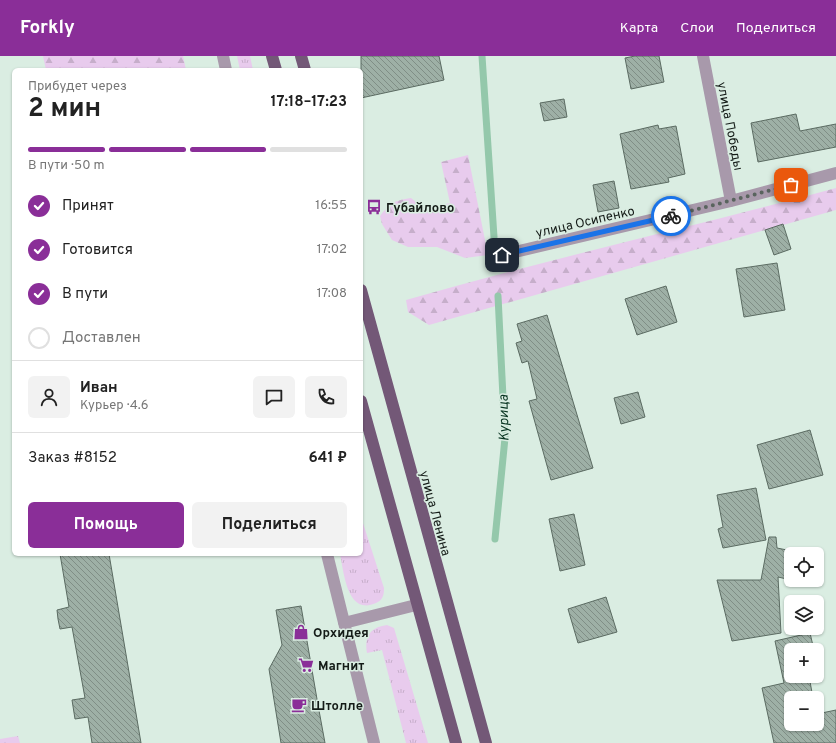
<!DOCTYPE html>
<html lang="ru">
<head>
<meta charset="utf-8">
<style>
	:root { --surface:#fff; --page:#f2f2f2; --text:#222; --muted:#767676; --line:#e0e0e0; --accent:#8a2e98 }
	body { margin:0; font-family:Overpass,sans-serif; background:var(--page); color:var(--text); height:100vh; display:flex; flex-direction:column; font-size:15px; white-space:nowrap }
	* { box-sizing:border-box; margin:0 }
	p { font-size:13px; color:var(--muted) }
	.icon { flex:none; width:22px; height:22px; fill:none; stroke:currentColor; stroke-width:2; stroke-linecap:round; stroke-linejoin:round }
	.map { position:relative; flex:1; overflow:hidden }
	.details { position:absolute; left:12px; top:12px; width:351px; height:488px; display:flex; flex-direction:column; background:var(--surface); border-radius:6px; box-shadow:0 1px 3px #0004 }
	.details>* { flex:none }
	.controls { position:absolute; left:784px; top:491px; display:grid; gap:8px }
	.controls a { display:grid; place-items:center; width:40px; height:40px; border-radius:6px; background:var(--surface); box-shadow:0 1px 3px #0004; font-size:20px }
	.pin { position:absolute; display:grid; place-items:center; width:34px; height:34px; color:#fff; margin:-17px; border-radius:8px; box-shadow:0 2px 6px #0006 }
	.courier { position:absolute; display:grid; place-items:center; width:40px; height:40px; margin:-20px; border:3px solid #1a73e8; border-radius:50%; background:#fff; color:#222; box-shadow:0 1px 5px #0007 }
	.overview em { font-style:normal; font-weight:700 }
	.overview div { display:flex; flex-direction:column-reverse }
	.overview { display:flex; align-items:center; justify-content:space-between; height:68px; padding:0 16px }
	h1 { font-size:26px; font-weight:700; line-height:30px }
	.bar { display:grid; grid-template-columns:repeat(4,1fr); gap:6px 4px; align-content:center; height:48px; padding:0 16px }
	.bar i { height:5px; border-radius:3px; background:var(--line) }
	.bar .current { background:var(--accent) }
	.bar p { grid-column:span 4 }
	.line { display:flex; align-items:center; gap:10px; padding:0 16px; border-top:1px solid var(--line) }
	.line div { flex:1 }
	.round { display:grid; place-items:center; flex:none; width:42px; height:42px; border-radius:6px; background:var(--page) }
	ol { padding:0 16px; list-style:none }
	li { display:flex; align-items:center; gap:12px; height:44px }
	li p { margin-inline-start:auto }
	li .icon { padding:4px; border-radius:50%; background:var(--accent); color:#fff; stroke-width:4 }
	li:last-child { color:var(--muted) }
	li i { width:22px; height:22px; border:2px solid var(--line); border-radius:50% }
	.button { display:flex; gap:8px; margin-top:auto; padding:8px 16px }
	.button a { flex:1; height:46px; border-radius:6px; background:var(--accent); color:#fff; font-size:16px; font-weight:700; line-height:46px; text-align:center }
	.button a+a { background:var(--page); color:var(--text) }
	header { display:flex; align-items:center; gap:24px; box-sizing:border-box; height:56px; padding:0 20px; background:var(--accent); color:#fff }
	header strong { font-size:19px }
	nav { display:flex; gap:22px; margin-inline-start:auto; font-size:14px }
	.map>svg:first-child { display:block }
</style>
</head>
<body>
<header>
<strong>Forkly</strong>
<nav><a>Карта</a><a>Слои</a><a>Поделиться</a></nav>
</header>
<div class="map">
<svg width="836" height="687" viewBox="0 0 836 687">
	<defs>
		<pattern id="grass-tufts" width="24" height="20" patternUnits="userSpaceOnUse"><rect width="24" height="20" fill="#e8cbed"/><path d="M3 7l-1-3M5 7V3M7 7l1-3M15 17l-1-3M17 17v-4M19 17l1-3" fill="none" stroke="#c6aeca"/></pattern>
		<pattern id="forest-firs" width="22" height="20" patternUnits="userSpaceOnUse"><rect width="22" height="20" fill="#e8cbed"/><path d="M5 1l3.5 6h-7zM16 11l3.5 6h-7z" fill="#c6aeca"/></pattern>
		<pattern id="park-crowns" width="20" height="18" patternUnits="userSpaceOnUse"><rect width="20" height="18" fill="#e8cbed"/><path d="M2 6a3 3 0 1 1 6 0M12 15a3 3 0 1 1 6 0" fill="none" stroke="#c6aeca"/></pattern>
		<pattern id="building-back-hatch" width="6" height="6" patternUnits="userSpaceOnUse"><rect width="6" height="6" fill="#9eb0a6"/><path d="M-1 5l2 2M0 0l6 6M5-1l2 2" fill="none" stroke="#808e86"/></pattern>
	</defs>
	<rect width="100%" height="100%" fill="#daede2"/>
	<path fill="url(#grass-tufts)" d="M237,0h13l3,14h-13z
		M361,461l23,71c0,7 -1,12 -8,15 -29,13 -32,-30 -36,-49h21z
		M387,569l7,3 34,115h-22l-24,-93 -15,3c-3,-16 3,-26 20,-28z"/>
	<path fill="url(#forest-firs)" d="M43,0h140l3,14h-140z
		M468,99l20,100 -23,3 -28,-11h-29l-16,-7 -10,-16 -2,-8c11,-14 14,-15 31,-18l14,11 25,-6 -9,-41z
		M836,132v22l-407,115 -21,-13 -2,-12c142,-41 287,-73 430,-112z"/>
	<path fill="url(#park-crowns)" d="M18,680l2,7h-20v-4z"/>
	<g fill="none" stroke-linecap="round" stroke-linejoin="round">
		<path stroke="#94c8ab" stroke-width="7" d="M482,0l12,181
			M495,483l10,-101 -7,-142"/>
	</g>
	<path fill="url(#building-back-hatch)" stroke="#5b6b62" d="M361,0h78l5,24 -83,18z
		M635,0h24l5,26 -33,7 -6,-31z
		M564,43l3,18 -23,4 -4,-18z
		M796,58l4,17 36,-7v23l-78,15 -7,-39z
		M658,69l1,4 17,-3 9,48 -17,4 1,4 -38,7 -11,-55z
		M614,125l5,27 -21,4 -5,-27z
		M783,168l8,25 -17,6 -9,-25z
		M777,207l8,47 -41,7 -8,-48z
		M666,230l11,36 -40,13 -12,-36z
		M547,259l46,153 -42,12 -22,-79 8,-2 -9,-38 -6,2 -6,-20 6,-2 -5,-17z
		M638,336l7,25 -24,7 -7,-26z
		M810,374l13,45 -54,14 -12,-44z
		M756,432l10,52 -43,8 -5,-19 5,-2 -6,-32z
		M574,458l11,51 -25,6 -11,-52z
		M769,481h7l1,11 30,6h-16v26l-13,-3 3,56 -49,8 -15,-61h44z
		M60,498h49l32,189h-49l-4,-26 -13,2 -3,-19 13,-2 -13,-71 -12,2 -2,-10 -1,-9 12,-3z
		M606,541l11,35 -39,11 -10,-34z
		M301,550l17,99 7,38h-44l-12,-74 13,-24 -6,-35z
		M810,577l4,17h-23v26h18l4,22h-22v26h26v-10l19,-4v33h-62l-12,-55 22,-5 -9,-42z"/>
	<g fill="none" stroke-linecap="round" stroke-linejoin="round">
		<path stroke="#a899ab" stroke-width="12" d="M223,0l3,14
			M703,0l28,145
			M502,199l229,-54 105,-28
			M327,498l47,189
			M344,567l72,-18"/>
		<path stroke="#735877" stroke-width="12" d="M272,0l4,14
			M301,0l4,14
			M361,234l125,453
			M361,345l95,342"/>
	</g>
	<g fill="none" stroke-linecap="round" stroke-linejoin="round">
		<path stroke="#59645e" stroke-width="4" stroke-dasharray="0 7.2" d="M671,160l120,-31"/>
		<path stroke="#1a73e8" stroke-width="5" d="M502,199l169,-39"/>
	</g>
	<defs>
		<g id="bus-bare" transform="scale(1.2)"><path d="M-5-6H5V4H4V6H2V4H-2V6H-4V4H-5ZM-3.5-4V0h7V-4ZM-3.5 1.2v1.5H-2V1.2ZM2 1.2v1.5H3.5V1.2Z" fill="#8a2e98" stroke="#daede2" stroke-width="2.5" paint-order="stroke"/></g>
		<g id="shop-bare" transform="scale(1.2)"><path d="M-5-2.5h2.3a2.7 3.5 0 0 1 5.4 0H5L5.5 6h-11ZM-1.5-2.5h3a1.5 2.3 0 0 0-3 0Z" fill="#8a2e98" stroke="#daede2" stroke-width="2.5" paint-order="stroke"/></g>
		<g id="supermarket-bare" transform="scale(1.2)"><path d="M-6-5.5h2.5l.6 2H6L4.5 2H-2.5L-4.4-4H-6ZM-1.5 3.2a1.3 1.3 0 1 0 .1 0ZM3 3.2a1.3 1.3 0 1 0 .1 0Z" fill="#8a2e98" stroke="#daede2" stroke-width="2.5" paint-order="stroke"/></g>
		<g id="cafe-bare" transform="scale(1.2)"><path d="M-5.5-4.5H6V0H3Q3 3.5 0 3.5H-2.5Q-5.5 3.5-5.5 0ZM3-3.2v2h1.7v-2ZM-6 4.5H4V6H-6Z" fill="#8a2e98" stroke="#daede2" stroke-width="2.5" paint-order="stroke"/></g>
	</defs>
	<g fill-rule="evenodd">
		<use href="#bus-bare" x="374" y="151"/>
		<use href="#shop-bare" x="301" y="576"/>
		<use href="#supermarket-bare" x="306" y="609"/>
		<use href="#cafe-bare" x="299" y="649"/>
	</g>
	<g text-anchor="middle" stroke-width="3" stroke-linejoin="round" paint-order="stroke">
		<g font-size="13" fill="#141b17" stroke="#daede2">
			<text transform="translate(731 70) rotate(79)" y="5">улица Победы</text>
			<text transform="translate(585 165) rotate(-13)" y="5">улица Осипенко</text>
			<text transform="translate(436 457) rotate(75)" y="5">улица Ленина</text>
		</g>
		<g font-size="13" font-weight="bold" fill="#141b17" stroke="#daede2" text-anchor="start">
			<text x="386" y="156">Губайлово</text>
			<text x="313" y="581">Орхидея</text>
			<text x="318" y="614">Магнит</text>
			<text x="311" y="654">Штолле</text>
		</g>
		<g font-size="14" font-style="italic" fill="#083521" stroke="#daede2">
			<text transform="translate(503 362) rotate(-91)" y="5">Курица</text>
		</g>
	</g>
</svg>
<div class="controls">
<a><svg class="icon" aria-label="locate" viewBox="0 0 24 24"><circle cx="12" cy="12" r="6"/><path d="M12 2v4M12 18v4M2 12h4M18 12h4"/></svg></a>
<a><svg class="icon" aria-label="layers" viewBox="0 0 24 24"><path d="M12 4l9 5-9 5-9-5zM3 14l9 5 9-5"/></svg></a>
<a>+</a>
<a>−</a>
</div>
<div class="pin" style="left:791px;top:129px;background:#ea580c"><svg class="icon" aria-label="bag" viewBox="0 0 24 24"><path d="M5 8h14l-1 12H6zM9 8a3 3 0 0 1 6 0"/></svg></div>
<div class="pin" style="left:502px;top:199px;background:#1f2937"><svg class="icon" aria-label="home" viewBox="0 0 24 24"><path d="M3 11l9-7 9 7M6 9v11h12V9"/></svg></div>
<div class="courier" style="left:671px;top:160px"><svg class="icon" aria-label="bike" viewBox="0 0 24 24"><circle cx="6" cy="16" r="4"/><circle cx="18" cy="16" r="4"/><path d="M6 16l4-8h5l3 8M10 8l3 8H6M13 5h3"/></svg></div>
<section class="details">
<div class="overview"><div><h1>2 мин</h1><p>Прибудет через</p></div><em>17:18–17:23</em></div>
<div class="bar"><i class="current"></i><i class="current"></i><i class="current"></i><i></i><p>В пути · 50 m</p></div>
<ol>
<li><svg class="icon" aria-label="check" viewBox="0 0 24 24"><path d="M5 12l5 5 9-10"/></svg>Принят<p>16:55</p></li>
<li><svg class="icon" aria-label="check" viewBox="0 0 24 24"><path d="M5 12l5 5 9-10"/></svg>Готовится<p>17:02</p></li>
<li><svg class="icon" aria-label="check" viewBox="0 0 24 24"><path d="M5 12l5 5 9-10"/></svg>В пути<p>17:08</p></li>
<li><i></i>Доставлен</li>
</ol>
<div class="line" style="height:72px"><a class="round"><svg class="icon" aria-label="person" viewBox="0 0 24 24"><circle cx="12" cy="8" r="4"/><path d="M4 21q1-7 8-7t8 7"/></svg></a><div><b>Иван</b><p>Курьер · 4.6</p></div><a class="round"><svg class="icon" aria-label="chat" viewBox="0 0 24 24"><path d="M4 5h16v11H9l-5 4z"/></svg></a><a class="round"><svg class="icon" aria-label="phone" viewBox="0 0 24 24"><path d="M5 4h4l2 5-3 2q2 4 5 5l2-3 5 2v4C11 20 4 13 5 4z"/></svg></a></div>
<div class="line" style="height:52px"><div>Заказ #8152</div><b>641 ₽</b></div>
<div class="button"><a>Помощь</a><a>Поделиться</a></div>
</section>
</div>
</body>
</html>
